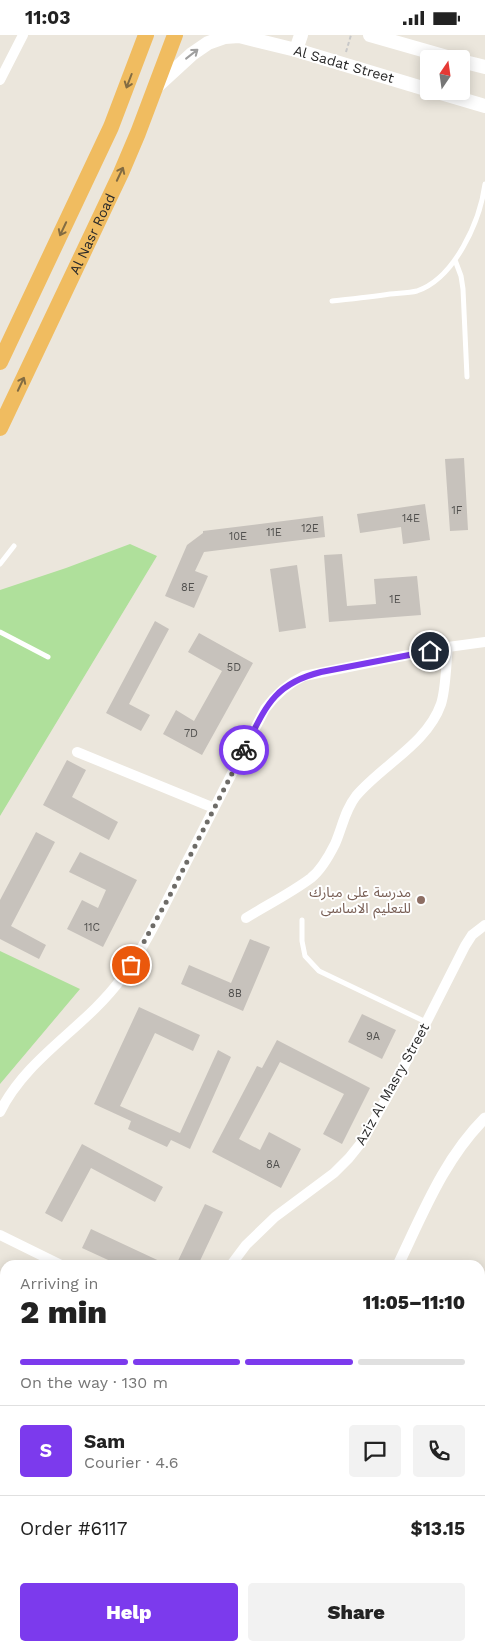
<!DOCTYPE html>
<html lang="en">
<head>
<meta charset="utf-8">
<style>
	:root { --surface:#fff; --page:#f2f2f2; --text:#222; --muted:#767676; --line:#e0e0e0; --accent:#7c3aed }
	body { margin:0; font-family:"Work Sans","Noto Sans Arabic",sans-serif; background:var(--page); color:var(--text); height:100vh; display:flex; flex-direction:column; font-size:19px; white-space:nowrap }
	* { box-sizing:border-box; margin:0 }
	p { font-size:16px; color:var(--muted) }
	.icon { flex:none; width:28px; height:28px; fill:none; stroke:currentColor; stroke-width:2; stroke-linecap:round; stroke-linejoin:round }
	.map { position:relative; flex:1; overflow:hidden }
	.sheet { position:absolute; left:0px; top:1225px; width:485px; height:391px; display:flex; flex-direction:column; background:var(--surface); border-radius:15px 15px 0 0; box-shadow:0 2px 12px #0003 }
	.sheet>* { flex:none }
	.needle { width:32px; rotate:13deg }
	.fabs { position:absolute; left:420px; top:15px; display:grid; gap:10px }
	.fabs a { display:grid; place-items:center; width:50px; height:50px; border-radius:5px; background:var(--surface); box-shadow:0 2px 12px #0003; font-size:25px }
	.pin { position:absolute; display:grid; place-items:center; width:42px; height:42px; color:#fff; margin:-21px; border:2px solid #fff; border-radius:50%; box-shadow:0 1px 5px #0007 }
	.courier { position:absolute; display:grid; place-items:center; width:50px; height:50px; margin:-25px; border:4px solid #7c3aed; border-radius:50%; background:#fff; color:#222; box-shadow:0 1px 6px #0007 }
	.overview em { font-style:normal; font-weight:800 }
	.overview div { display:flex; flex-direction:column-reverse }
	.overview { display:flex; align-items:center; justify-content:space-between; height:85px; padding:0 20px }
	h1 { font-size:32px; font-weight:800; line-height:38px }
	.bar { display:grid; grid-template-columns:repeat(4,1fr); gap:8px 5px; align-content:center; height:60px; padding:0 20px }
	.bar i { height:6px; border-radius:4px; background:var(--line) }
	.bar .on { background:var(--accent) }
	.bar p { grid-column:span 4 }
	.line { display:flex; align-items:center; gap:12px; padding:0 20px; border-top:1px solid var(--line) }
	.line div { flex:1 }
	.round { display:grid; place-items:center; flex:none; width:52px; height:52px; border-radius:5px; background:var(--page) }
	.action { display:flex; gap:10px; margin-top:auto; padding:10px 20px }
	.action a { flex:1; height:58px; border-radius:5px; background:var(--accent); color:#fff; font-size:20px; font-weight:800; line-height:58px; text-align:center }
	.action a+a { background:var(--page); color:var(--text) }
	.status { display:flex; justify-content:space-between; align-items:center; height:35px; padding:0 25px; background:var(--surface); direction:ltr }
	.status svg { height:14px; fill:currentColor }
	.map>svg:first-child { display:block }
</style>
</head>
<body>
<div class="status"><b>11:03</b><svg viewBox="0 0 49 12"><path d="M0 12V9h3v3zM5 12V6h3v6zM10 12V3h3v9zM15 12V0h3v12zM26 1h20v11H26zM47 4h2v5h-2z"/></svg></div>
<div class="map">
<svg width="485" height="1616" viewBox="0 0 485 1616">
	<rect width="100%" height="100%" fill="#ebe6dc"/>
	<path fill="#afe09b" d="M130,509l27,12 -157,260v-226l66,-22z
		M0,916l80,38 -80,95z"/>
	<path fill="#c7c2bc" d="M464,423l4,72 -18,1 -5,-72z
		M425,469l5,36 -27,4 -2,-17 -41,6 -3,-19z
		M323,481l2,21 -121,15 -9,19 13,5 -14,32 -29,-12 22,-51 16,-12v-2z
		M342,519l5,52 29,-2 -2,-25 43,-3 4,39 -92,7 -5,-67z
		M297,530l9,63 -27,4 -9,-63z
		M155,586l14,8 -40,75 21,11 -9,16 -35,-18z
		M199,598l54,30 -51,92 -39,-21 13,-24 18,11 28,-50 -34,-19z
		M67,725l19,10 -14,27 46,25 -9,18 -66,-35z
		M36,797l19,10 -44,84 35,19 -7,14 -39,-20v-39z
		M80,817l57,28 -34,67 -36,-18 15,-29 16,8 8,-18 -37,-18z
		M250,904l20,8 -27,64 -62,-27 8,-19 42,18z
		M139,972l61,28 -7,16 -38,-18 -35,73 60,27 38,-83 13,7 -41,92 -19,-9 -4,7 -39,-18 3,-8 -37,-17z
		M362,979l34,16 -14,29 -34,-17z
		M277,1005l93,48 -28,56 -19,-10 21,-40 -64,-32 -41,77 21,11 9,-18 32,17 -20,39 -69,-36 45,-86 5,2z
		M82,1109l81,43 -8,15 -64,-34 -29,54 -17,-9z
		M205,1169l18,8 -25,53h-22z
		M91,1194l77,36h-49l-37,-17z"/>
	<g fill="none" stroke-linecap="round" stroke-linejoin="round">
		<path stroke="#c8c8c8" stroke-width="2" stroke-dasharray="4 2.5" stroke-linecap="butt" d="M346,17l5,-17"/>
		<path stroke="#fff" stroke-width="5" d="M455,225l6,16 2,13 4,88
			M332,266c19,-2 39,-4 58,-7 9,-1 19,-1 27,-3 38,-13 63,-70 68,-107
			M0,529l14,-18
			M0,597l48,25
			M302,885v21l3,15 14,15 107,51
			M480,1399l5,-9"/>
		<path stroke="#fff" stroke-width="10" d="M0,45l23,-45
			M77,717l137,56
			M246,883c21,-13 45,-25 65,-40 10,-8 18,-22 24,-34 7,-16 10,-34 21,-48 26,-31 71,-52 85,-92 5,-15 5,-41 7,-57
			M0,1077c27,-55 85,-84 121,-133 25,-33 44,-75 63,-112 27,-53 54,-105 81,-158 11,-15 22,-25 39,-33l144,-29 37,-5
			M0,1200l61,30
			M231,1230l15,-20 29,-28 59,-44 15,-15 12,-15 37,-65 67,-132 7,-11 13,-10
			M480,1436l5,21
			M480,1573l5,-1
			M44,1616l2,-5
			M354,1616l3,-5"/>
		<path stroke="#fff" stroke-width="11" d="M398,1230c25,-52 46,-106 87,-147
			M215,1616l3,-5"/>
		<path stroke="#fff" stroke-width="14" d="M370,0l84,24
			M296,15l5,-15
			M461,26l24,6
			M156,52l36,-33 16,-11 17,-6 14,-1 57,14 133,40
			M434,56l51,15"/>
		<g stroke="#f0bc60" stroke-width="16">
			<path d="M0,327l111,-235 35,-92"/>
			<path id="s1" d="M0,393l121,-255 17,-40 37,-98"/>
		</g>
	</g>
	<defs><path id="oneway-shaft" d="M-6 0H5M1.5-3L5.5 0L1.5 3" fill="none" stroke-width="1.6" stroke-linecap="round" stroke-linejoin="round" transform="scale(1.25)"/></defs>
	<use stroke="#9f9f9f" href="#oneway-shaft" transform="translate(192 19) rotate(-38)"/>
	<g stroke="#836c42">
		<use href="#oneway-shaft" transform="translate(129 46) rotate(111)"/>
		<use href="#oneway-shaft" transform="translate(120 139) rotate(-65)"/>
		<use href="#oneway-shaft" transform="translate(63 194) rotate(115)"/>
		<use href="#oneway-shaft" transform="translate(21 349) rotate(-65)"/>
	</g>
	<g fill="none" stroke-linecap="round" stroke-linejoin="round">
		<path stroke="#6e6c68" stroke-width="5" stroke-dasharray="0 9" d="M131,930l38,-68 75,-147"/>
		<path stroke="#7c3aed" stroke-width="6" d="M244,715c21,-41 28,-66 77,-78l109,-21"/>
	</g>
	<circle fill="#8d6e63" stroke="#fff" stroke-width="2" cx="421" cy="865" r="5"/>
	<g text-anchor="middle" stroke-width="4" stroke-linejoin="round" paint-order="stroke">
		<g font-size="11" fill="#51504e">
			<text x="457" y="479">1F</text>
			<text x="411" y="487">14E</text>
			<text x="310" y="497">12E</text>
			<text x="274" y="501">11E</text>
			<text x="238" y="505">10E</text>
			<text x="188" y="556">8E</text>
			<text x="395" y="568">1E</text>
			<text x="234" y="636">5D</text>
			<text x="191" y="702">7D</text>
			<text x="92" y="896">11C</text>
			<text x="235" y="962">8B</text>
			<text x="373" y="1005">9A</text>
			<text x="273" y="1133">8A</text>
		</g>
		<g font-size="14" fill="#2a2a2a" stroke="#fff">
			<text transform="translate(344 29) rotate(16)" y="5">Al Sadat Street</text>
			<text dy="5" stroke="none"><textPath href="#s1" startOffset="215">Al Nasr Road</textPath></text>
			<text transform="translate(392 1049) rotate(-61)" y="5">Aziz Al Masry Street</text>
		</g>
		<g font-size="14" fill="#785e54" stroke="#fff" text-anchor="end">
			<text x="411" y="862">مدرسة على مبارك<tspan x="411" dy="16">للتعليم الاساسى</tspan></text>
		</g>
	</g>
</svg>
<div class="fabs">
<a><svg class="needle" viewBox="-14 -14 28 28"><path d="M0-13l5 13h-10z" fill="#e53935"/><path d="M0 13l5-13h-10z" fill="#767676"/></svg></a>
</div>
<div class="pin" style="left:131px;top:930px;background:#ea580c"><svg class="icon" aria-label="bag" viewBox="0 0 24 24"><path d="M5 8h14l-1 12H6zM9 8a3 3 0 0 1 6 0"/></svg></div>
<div class="pin" style="left:430px;top:616px;background:#1f2937"><svg class="icon" aria-label="home" viewBox="0 0 24 24"><path d="M3 11l9-7 9 7M6 9v11h12V9"/></svg></div>
<div class="courier" style="left:244px;top:715px"><svg class="icon" aria-label="bike" viewBox="0 0 24 24"><circle cx="6" cy="16" r="4"/><circle cx="18" cy="16" r="4"/><path d="M6 16l4-8h5l3 8M10 8l3 8H6M13 5h3"/></svg></div>
<section class="sheet">
<div class="overview"><div><h1>2 min</h1><p>Arriving in</p></div><em>11:05–11:10</em></div>
<div class="bar"><i class="on"></i><i class="on"></i><i class="on"></i><i></i><p>On the way · 130 m</p></div>
<div class="line" style="height:90px"><b class="round" style="background:var(--accent);color:#fff">S</b><div><b>Sam</b><p>Courier · 4.6</p></div><a class="round"><svg class="icon" aria-label="chat" viewBox="0 0 24 24"><path d="M4 5h16v11H9l-5 4z"/></svg></a><a class="round"><svg class="icon" aria-label="phone" viewBox="0 0 24 24"><path d="M5 4h4l2 5-3 2q2 4 5 5l2-3 5 2v4C11 20 4 13 5 4z"/></svg></a></div>
<div class="line" style="height:65px"><div>Order #6117</div><b>$13.15</b></div>
<div class="action"><a>Help</a><a>Share</a></div>
</section>
</div>
</body>
</html>
